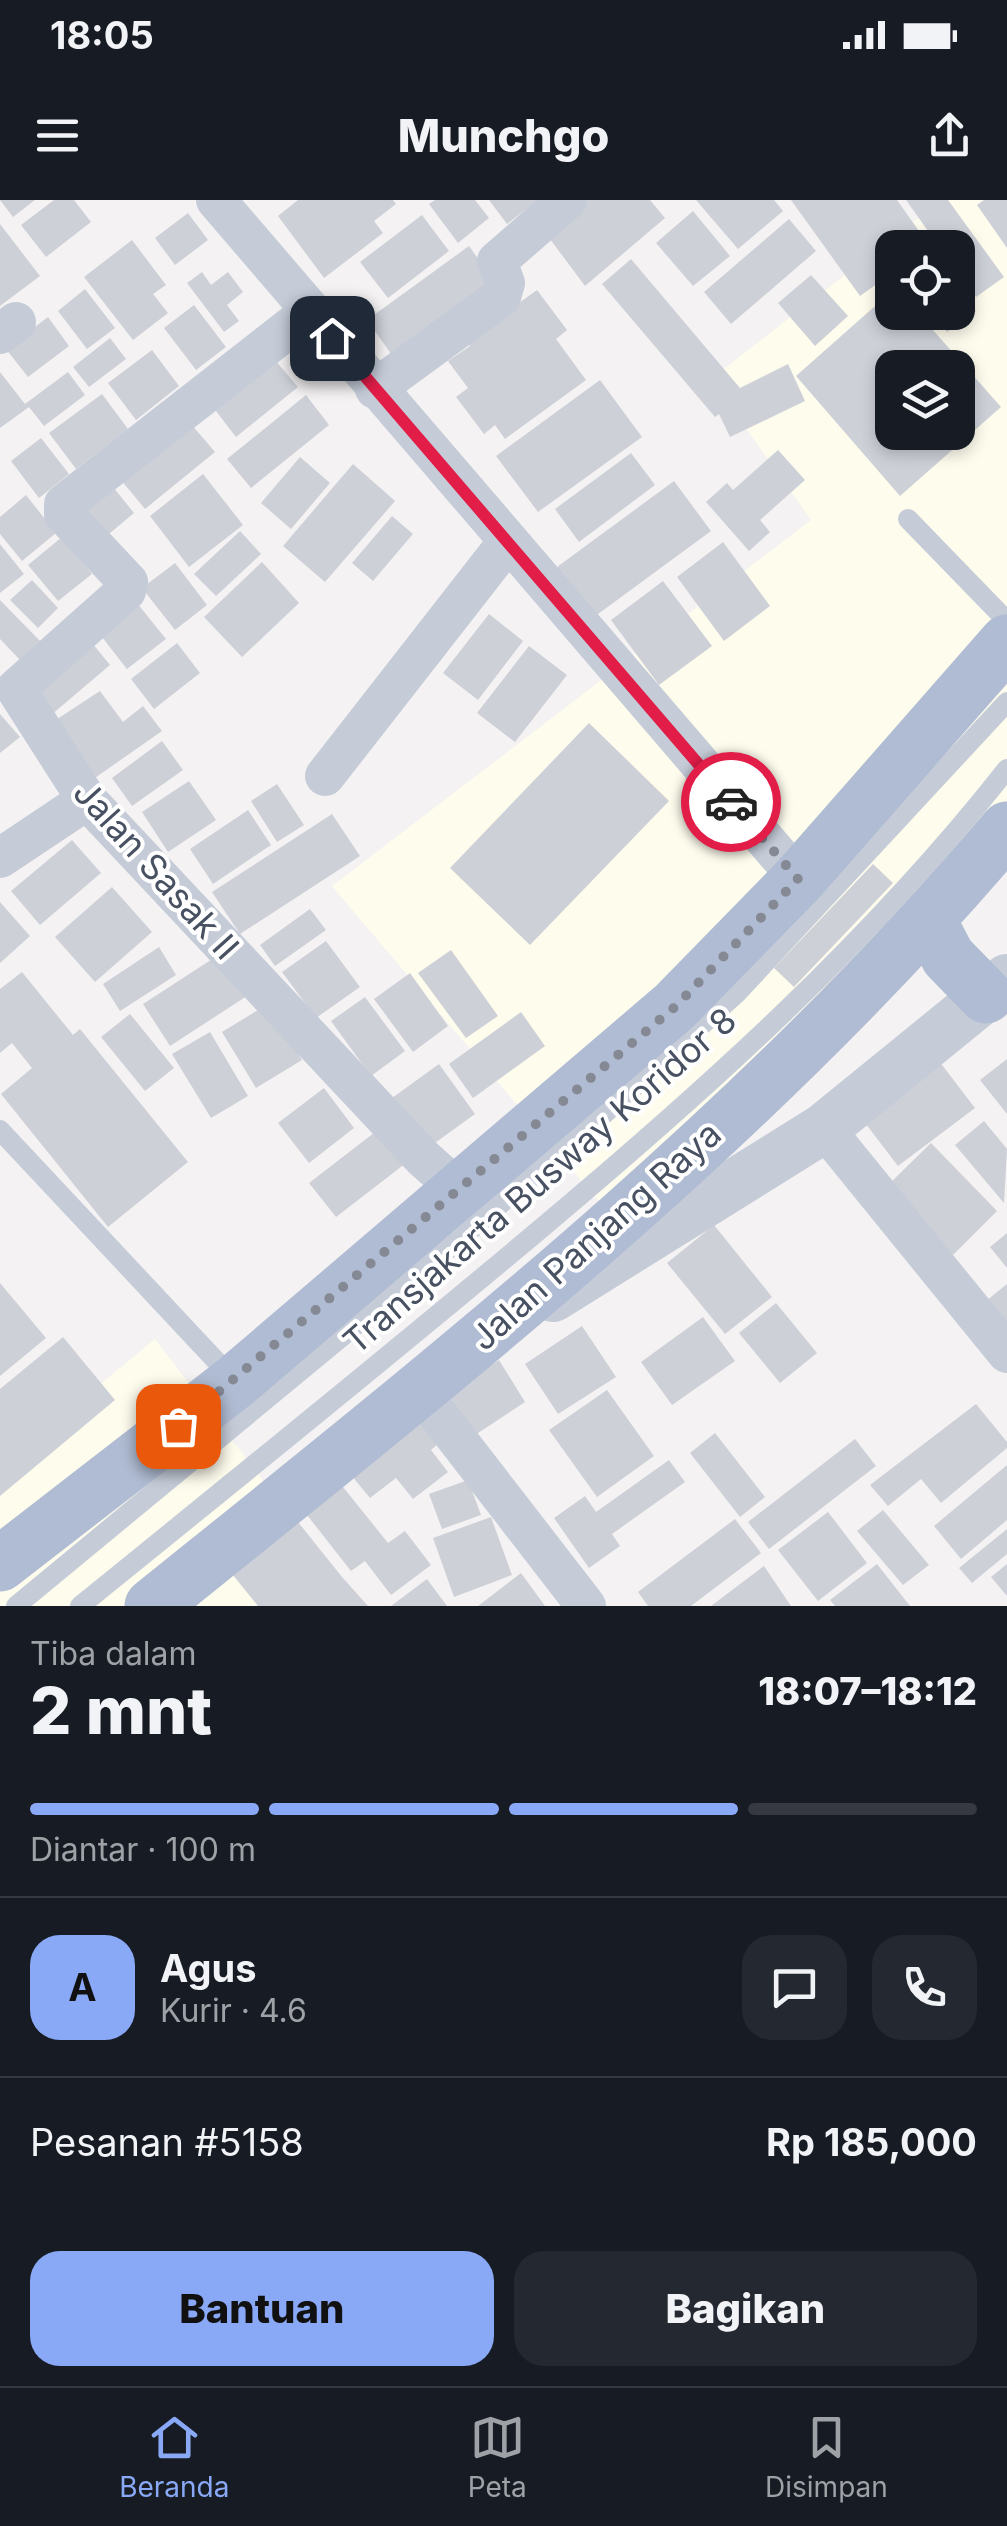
<!DOCTYPE html>
<html lang="id">
<head>
<meta charset="utf-8">
<style>
	:root { --surface:#171b24; --page:#242831; --text:#f1f3f6; --muted:#9ea1a6; --line:#363941; --accent:#89a8f6 }
	body { margin:0; font-family:Inter,sans-serif; background:var(--page); color:var(--text); height:100vh; display:flex; flex-direction:column; font-size:38px; white-space:nowrap }
	* { box-sizing:border-box; margin:0 }
	p { font-size:32px; color:var(--muted) }
	.icon { flex:none; width:55px; height:55px; fill:none; stroke:currentColor; stroke-width:2; stroke-linecap:round; stroke-linejoin:round }
	.map { position:relative; height:1406px; overflow:hidden }
	.sheet { display:flex; flex-direction:column; background:var(--surface); flex:1 }
	.sheet>* { flex:none }
	.controls { position:absolute; left:875px; top:30px; display:grid; gap:20px }
	.controls a { display:grid; place-items:center; width:100px; height:100px; border-radius:20px; background:var(--surface); box-shadow:0 5px 15px #0003; font-size:50px }
	.pin { position:absolute; display:grid; place-items:center; width:85px; height:85px; color:#fff; margin:-42px; border-radius:20px; box-shadow:0 5px 15px #0006 }
	.courier { position:absolute; display:grid; place-items:center; width:100px; height:100px; margin:-50px; border:8px solid #e11d48; border-radius:50%; background:#fff; color:#222; box-shadow:0 2px 12px #0007 }
	.summary em { font-style:normal; font-weight:800 }
	.summary div { display:flex; flex-direction:column-reverse }
	.summary { display:flex; align-items:center; justify-content:space-between; height:170px; padding:0 30px }
	h1 { font-size:65px; font-weight:800; line-height:75px }
	.bar { display:grid; grid-template-columns:repeat(4,1fr); gap:15px 10px; align-content:center; height:120px; padding:0 30px }
	.bar i { height:12px; border-radius:8px; background:var(--line) }
	.bar .active { background:var(--accent) }
	.bar p { grid-column:span 4 }
	.line { display:flex; align-items:center; gap:25px; padding:0 30px; border-top:2px solid var(--line) }
	.line div { flex:1 }
	.round { display:grid; place-items:center; flex:none; width:105px; height:105px; border-radius:30px; background:var(--page) }
	.cta { display:flex; gap:20px; margin-top:auto; padding:20px 30px }
	.cta a { flex:1; height:115px; border-radius:30px; background:var(--accent); color:#111; font-size:40px; font-weight:800; line-height:115px; text-align:center }
	.cta a+a { background:var(--page); color:var(--text) }
	.status { display:flex; justify-content:space-between; align-items:center; height:70px; padding:0 50px; background:var(--surface); direction:ltr }
	.status svg { height:28px; fill:currentColor }
	header { display:flex; justify-content:space-between; align-items:center; height:130px; padding:0 30px; background:var(--surface); font-size:45px; font-weight:800 }
	.dock { display:flex; justify-content:space-around; align-items:center; height:140px; border-top:2px solid var(--line); background:var(--surface); font-size:28px; color:var(--muted) }
	.dock a { display:grid; justify-items:center; gap:5px }
	.dock .active { color:var(--accent) }
	.map>svg:first-child { display:block }
</style>
</head>
<body>
<div class="status"><b>18:05</b><svg viewBox="0 0 49 12"><path d="M0 12V9h3v3zM5 12V6h3v6zM10 12V3h3v9zM15 12V0h3v12zM26 1h20v11H26zM47 4h2v5h-2z"/></svg></div>
<header><svg class="icon" aria-label="menu" viewBox="0 0 24 24"><path d="M4 6h16M4 12h16M4 18h16"/></svg>Munchgo<svg class="icon" aria-label="share" viewBox="0 0 24 24"><path d="M12 15V3M7 8l5-5 5 5M5 13v7h14v-7"/></svg></header>
<div class="map">
<svg width="1007" height="1406" viewBox="0 0 1007 1406">
	<rect width="100%" height="100%" fill="#f4f2f2"/>
	<path fill="#fefced" fill-rule="evenodd" d="M941,0h66v660l-378,377 -297,-351 479,-366 -100,-141zM892,48h66v64h-66zM892,168h66v64h-66z
		M155,1139l204,267h-359v-139z"/>
	<path fill="#ced0d8" fill-rule="evenodd" d="M0,0h35l-22,17z
		M54,0h20l17,22 -45,35 -25,-32z
		M298,0h95l3,4 -22,17 9,12 -59,45 -46,-62z
		M435,0h40l14,18 -31,25 -29,-39z
		M489,0h49l-31,24z
		M588,0h62l15,18 -80,68 -38,-51z
		M696,0h78l9,11 -45,38z
		M791,0h106l34,48h-39v25l-32,23z
		M906,0h42l56,77 -28,20 -18,-25v-24h-18z
		M984,0h23v48l-30,-43z
		M693,11l37,45 -37,30 -37,-43z
		M188,13l20,27 -33,25 -20,-27z
		M422,15l27,36 -61,47 -28,-36z
		M789,19l27,32 -85,73 -27,-32z
		M0,24l40,52 -40,30z
		M132,40l34,45 -13,9 15,19 -35,27 -49,-63z
		M469,46l28,39 -103,73 -27,-38z
		M631,59l109,129 48,-24 17,37 -75,36 -11,-23 -4,3 -113,-133z
		M202,72l9,13 17,-13 15,20 -16,13 12,16 -15,11 -37,-49z
		M811,75l37,41 -33,30 -37,-43z
		M958,86l18,25 -29,21 -14,-20h25z
		M85,89l30,39 -28,21 -29,-38z
		M537,90l30,40 -11,9 30,41 -81,59 -10,-14 -11,9 -28,-37 12,-9 -20,-27 22,-15 -4,-5z
		M892,91v21h25l84,95 -101,89 -104,-120zM892,168h66v64h-66z
		M194,105l32,42 -30,23 -32,-42z
		M48,117l21,29 -41,31 -22,-28z
		M110,138l16,21 -37,28 -16,-20z
		M152,150l27,36 -43,34 -28,-37z
		M269,153l29,34 -62,50 -27,-35z
		M0,172l25,32 43,-32 17,23 -41,31 -15,-19 -29,21z
		M600,180l42,57 -104,75 -42,-56z
		M102,194l26,35 -52,40 -27,-36z
		M306,195l23,30 -78,63 -24,-29z
		M185,217l30,35 -70,57 -29,-35z
		M41,238l28,36 -30,24 -28,-37z
		M778,250l27,30 -45,40 10,12 -21,19 -43,-49 21,-19 6,7z
		M631,253l24,32 -76,57 -24,-33z
		M300,257l30,26 -39,46 -30,-26z
		M353,264l42,37 -70,81 -42,-36z
		M203,274l40,51 -54,42 -39,-51z
		M105,277l29,36 -36,30 -30,-36z
		M674,281l37,50 -117,86 -37,-50z
		M26,295l30,38 -34,28 -22,-27v-17z
		M392,316l21,18 -40,47 -21,-18z
		M240,331l21,23 -45,42 -22,-22z
		M62,337l30,37 -34,27 -30,-36z
		M723,342l47,64 -46,35 -47,-64z
		M0,344l24,30 -24,19z
		M262,362l37,41 -57,54 -38,-40z
		M175,363l32,42 -32,25 -33,-42z
		M32,380l26,28 -20,20 -28,-28z
		M663,381l49,65 -53,39 -48,-65z
		M132,397l34,42 -39,30 -33,-42z
		M0,400l41,42 -20,19 -21,-22z
		M489,414l34,27 -45,59 -35,-27z
		M87,437l23,28 -60,51 -23,-28z
		M177,443l23,30 -46,36 -23,-30z
		M529,446l38,29 -52,67 -38,-29z
		M100,491l23,31 20,-16 19,25 -70,49 -41,-57z
		M0,514l20,23 -20,16z
		M589,523l80,78 -139,144 -80,-77z
		M162,541l21,29 -51,36 -20,-28z
		M189,581l27,39 -48,32 -26,-40z
		M277,584l27,41 -27,17 -26,-41z
		M248,610l23,35 -58,39 -23,-35z
		M332,614l28,42 -120,78 -28,-42z
		M72,640l29,33 -61,52 -29,-34z
		M873,664l20,19 -99,104 -20,-19z
		M112,687l40,45 -57,50 -40,-45z
		M0,702l30,34 -30,27z
		M310,709l16,21 -51,36 -15,-21z
		M326,741l34,46 -44,31 -34,-46z
		M159,747l17,28 -56,36 -17,-27z
		M451,750l47,66 -32,22 -48,-65z
		M220,754l27,42 -77,50 -27,-42z
		M22,772l51,63 7,-6 108,133 -80,65 -107,-133 31,-26 -20,-25 -12,10v-64z
		M410,773l38,53 -35,26 -39,-53z
		M365,797l40,54 -34,25 -40,-55z
		M268,804l34,56 -46,28 -34,-56z
		M521,812l24,34 -72,52 -24,-34z
		M130,814l44,54 -29,23 -44,-54z
		M210,832l38,64 -37,22 -39,-64z
		M936,857l39,51 -77,58 -39,-51z
		M1007,859v55l-27,-34z
		M439,864l36,50 -47,34 -36,-50z
		M324,888l30,40 -45,35 -31,-40z
		M984,921l23,28 -3,54 -49,-58z
		M383,926l27,34 -74,57 -27,-34z
		M931,943l66,68 -44,44 -66,-69z
		M714,1025l58,72 -47,37 -58,-71z
		M1007,1033v35l-17,-21z
		M0,1083l46,55 -46,38z
		M1007,1084v54l-26,-33z
		M776,1103l41,50 -37,30 -41,-50z
		M703,1117l32,44 -63,44 -31,-43z
		M582,1126l34,51 -58,37 -33,-50z
		M63,1137l52,63 -115,96v-107z
		M499,1160l26,42 -50,33 -27,-41z
		M607,1190l47,66 -57,41 -48,-67z
		M976,1204l31,38v6l-66,55 -20,-24 -33,27 -18,-21z
		M412,1208l27,35 -8,7 17,22 -35,27 -17,-21 -26,20 -28,-34z
		M715,1233l50,64 -25,20 -50,-64z
		M855,1239l21,27 -107,83 -21,-27z
		M669,1260l16,22 -73,52 8,12 -31,22 -35,-50 31,-22 11,16z
		M1007,1265v55l-46,39 -27,-33z
		M331,1272l57,71 17,-12 26,34 -40,30 -26,-34 -14,10 -55,-70z
		M468,1280l13,35 -39,14 -13,-35z
		M883,1310l46,55 -26,20 -46,-54z
		M828,1312l39,51 -49,38 -40,-51z
		M294,1317l48,60 26,29h-110l-30,-37z
		M491,1317l21,58 -58,22 -21,-59z
		M735,1319l26,34 -70,53h-43l-10,-14z
		M1007,1329v25l-35,29 -13,-15z
		M877,1364l33,42h-75l-5,-6z
		M1007,1364v32l-16,-19z
		M764,1366l27,40h-80z
		M521,1373l24,33h-67z
		M427,1379l20,27h-56z"/>
	<g fill="none" stroke-linecap="round" stroke-linejoin="round">
		<path stroke="#c5ccd8" stroke-width="20" d="M908,319l99,102
			M0,930l234,250
			M16,1406l443,-366 144,-125 135,-123 269,-290
			M80,1406c153,-124 307,-248 458,-375 168,-141 333,-289 469,-462"/>
		<path stroke="#c5ccd8" stroke-width="40" d="M216,0l583,679
			M310,112l-246,192v10l64,68 -2,9 -110,98 71,111 336,358 37,33
			M0,134l16,-12
			M375,189l126,-92 4,-14 -8,-22 70,-61
			M325,576l181,-232
			M0,658l87,-58
			M824,928l183,225
			M419,1190l167,216"/>
		<path stroke="#c5ccd8" stroke-width="50" d="M553,1097l271,-169 183,-149"/>
		<path stroke="#b0bcd3" stroke-width="55" d="M928,719l20,38 38,39
			M0,1364l235,-182 440,-376 124,-127 208,-237
			M152,1406c299,-241 606,-482 855,-777"/>
	</g>
	<g fill="none" stroke-linecap="round" stroke-linejoin="round">
		<path stroke="#848994" stroke-width="10" stroke-dasharray="0 18" d="M178,1226l498,-420 122,-127 -67,-77"/>
		<path stroke="#e11d48" stroke-width="12" d="M332,138l399,464"/>
	</g>
	<g text-anchor="middle" stroke-width="8" stroke-linejoin="round" paint-order="stroke">
		<g font-size="35" fill="#485162" stroke="#fff">
			<text transform="translate(156 670) rotate(48)" y="12">Jalan Sasak II</text>
			<text transform="translate(540 981) rotate(-41)" y="12">Transjakarta Busway Koridor 8</text>
			<text transform="translate(596 1036) rotate(-42)" y="12">Jalan Panjang Raya</text>
		</g>
	</g>
</svg>
<div class="controls">
<a><svg class="icon" aria-label="locate" viewBox="0 0 24 24"><circle cx="12" cy="12" r="6"/><path d="M12 2v4M12 18v4M2 12h4M18 12h4"/></svg></a>
<a><svg class="icon" aria-label="layers" viewBox="0 0 24 24"><path d="M12 4l9 5-9 5-9-5zM3 14l9 5 9-5"/></svg></a>
</div>
<div class="pin" style="left:178px;top:1226px;background:#ea580c"><svg class="icon" aria-label="bag" viewBox="0 0 24 24"><path d="M5 8h14l-1 12H6zM9 8a3 3 0 0 1 6 0"/></svg></div>
<div class="pin" style="left:332px;top:138px;background:#1f2937"><svg class="icon" aria-label="home" viewBox="0 0 24 24"><path d="M3 11l9-7 9 7M6 9v11h12V9"/></svg></div>
<div class="courier" style="left:731px;top:602px"><svg class="icon" aria-label="car" viewBox="0 0 24 24"><path d="M5 17H2v-5l4-1 3-4h7l3 4 3 1v5h-3M9 17h6M6 11h13"/><circle cx="7" cy="17" r="2"/><circle cx="17" cy="17" r="2"/></svg></div>
</div>
<section class="sheet">
<div class="summary"><div><h1>2 mnt</h1><p>Tiba dalam</p></div><em>18:07–18:12</em></div>
<div class="bar"><i class="active"></i><i class="active"></i><i class="active"></i><i></i><p>Diantar · 100 m</p></div>
<div class="line" style="height:180px"><b class="round" style="background:var(--accent);color:#111">A</b><div><b>Agus</b><p>Kurir · 4.6</p></div><a class="round"><svg class="icon" aria-label="chat" viewBox="0 0 24 24"><path d="M4 5h16v11H9l-5 4z"/></svg></a><a class="round"><svg class="icon" aria-label="phone" viewBox="0 0 24 24"><path d="M5 4h4l2 5-3 2q2 4 5 5l2-3 5 2v4C11 20 4 13 5 4z"/></svg></a></div>
<div class="line" style="height:130px"><div>Pesanan #5158</div><b>Rp 185,000</b></div>
<div class="cta"><a>Bantuan</a><a>Bagikan</a></div>
</section>
<nav class="dock">
<a class="active"><svg class="icon" aria-label="home" viewBox="0 0 24 24"><path d="M3 11l9-7 9 7M6 9v11h12V9"/></svg>Beranda</a>
<a><svg class="icon" aria-label="map" viewBox="0 0 24 24"><path d="M3 6l6-2 6 2 6-2v14l-6 2-6-2-6 2zM9 4v14M15 6v14"/></svg>Peta</a>
<a><svg class="icon" aria-label="saved" viewBox="0 0 24 24"><path d="M7 4h10v16l-5-4-5 4z"/></svg>Disimpan</a>
</nav>
</body>
</html>
